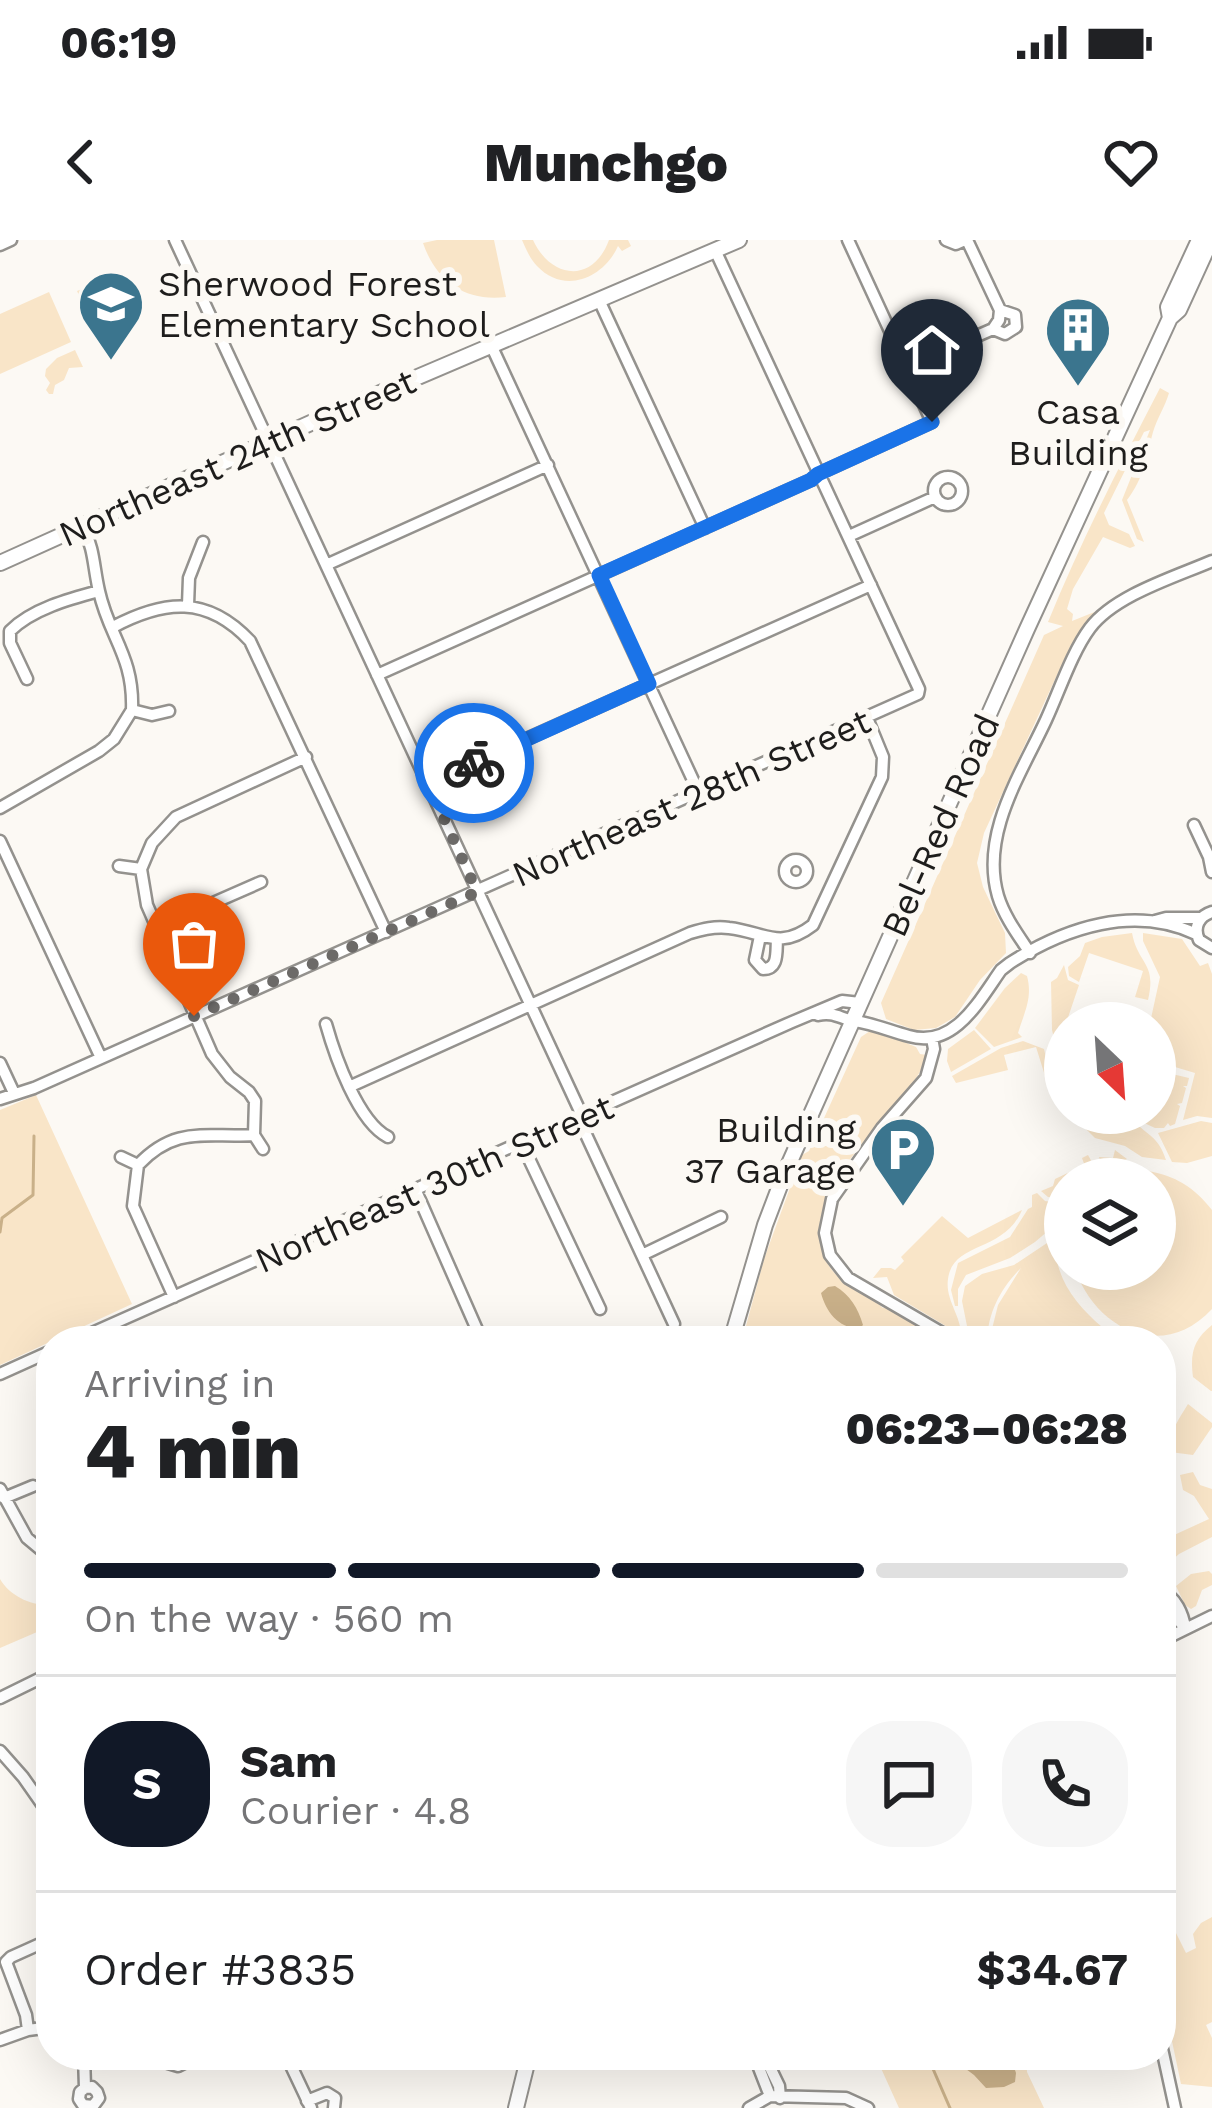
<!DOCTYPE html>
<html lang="en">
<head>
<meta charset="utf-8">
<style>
	:root { --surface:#fff; --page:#f6f6f6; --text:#202124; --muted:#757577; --line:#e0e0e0; --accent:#111827 }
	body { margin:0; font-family:"Work Sans",sans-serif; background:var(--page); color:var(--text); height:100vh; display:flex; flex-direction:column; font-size:45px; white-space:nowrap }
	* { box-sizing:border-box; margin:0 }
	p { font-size:39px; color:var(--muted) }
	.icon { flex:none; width:66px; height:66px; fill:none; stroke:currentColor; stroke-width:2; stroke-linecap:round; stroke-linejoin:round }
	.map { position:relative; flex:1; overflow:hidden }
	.drawer { position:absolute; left:36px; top:1086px; width:1140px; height:744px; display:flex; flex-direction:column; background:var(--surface); border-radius:48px; box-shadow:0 12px 48px #0002 }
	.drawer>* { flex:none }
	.needle { width:78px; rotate:155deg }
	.fabs { position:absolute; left:1044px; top:762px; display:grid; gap:24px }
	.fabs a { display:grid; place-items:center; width:132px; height:132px; border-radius:50%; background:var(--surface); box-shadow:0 12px 48px #0002; font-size:60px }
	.pin { position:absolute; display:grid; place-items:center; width:102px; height:102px; color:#fff; margin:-123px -51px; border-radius:50% 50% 50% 0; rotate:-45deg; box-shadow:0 0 12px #0007 }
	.pin .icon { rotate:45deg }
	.courier { position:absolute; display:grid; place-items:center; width:120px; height:120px; margin:-60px; border:9px solid #1a73e8; border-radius:50%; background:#fff; color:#222; box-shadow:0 3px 15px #0007 }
	.headline em { font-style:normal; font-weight:800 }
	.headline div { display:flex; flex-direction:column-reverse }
	.headline { display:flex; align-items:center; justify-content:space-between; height:204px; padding:0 48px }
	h1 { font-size:78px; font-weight:800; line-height:90px }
	.bar { display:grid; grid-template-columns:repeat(4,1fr); gap:18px 12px; align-content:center; height:144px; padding:0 48px }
	.bar i { height:15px; border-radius:9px; background:var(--line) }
	.bar .on { background:var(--accent) }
	.bar p { grid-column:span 4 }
	.line { display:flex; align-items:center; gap:30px; padding:0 48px; border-top:3px solid var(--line) }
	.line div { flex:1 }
	.round { display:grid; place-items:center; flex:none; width:126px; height:126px; border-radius:48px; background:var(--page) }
	.status { display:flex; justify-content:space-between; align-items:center; height:84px; padding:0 60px; background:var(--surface); direction:ltr }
	.status svg { height:33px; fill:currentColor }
	header { display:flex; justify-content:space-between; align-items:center; height:156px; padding:0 48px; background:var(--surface); font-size:54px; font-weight:800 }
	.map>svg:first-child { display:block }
</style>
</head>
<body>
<div class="status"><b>06:19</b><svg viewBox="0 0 49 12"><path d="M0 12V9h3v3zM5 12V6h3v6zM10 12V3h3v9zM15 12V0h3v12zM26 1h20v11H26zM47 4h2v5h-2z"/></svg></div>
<header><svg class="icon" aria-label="back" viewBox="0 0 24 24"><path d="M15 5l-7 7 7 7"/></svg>Munchgo<svg class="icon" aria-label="heart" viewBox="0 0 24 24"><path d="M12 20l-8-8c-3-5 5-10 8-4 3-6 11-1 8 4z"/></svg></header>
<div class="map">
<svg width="1212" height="1868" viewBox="0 0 1212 1868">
	<rect width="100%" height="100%" fill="#fcf9f4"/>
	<path fill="#f9e5c8" d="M437,0h57l12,57c-41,5 -70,-16 -83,-54z
		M522,0h11c18,39 60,44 76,0h19l3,6 -9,5 -4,-5c-14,32 -54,49 -81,20 -7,-7 -11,-17 -15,-26z
		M94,44l12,28 -16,7 -13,-28z
		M49,52l22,50 -71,32v-60z
		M75,110l8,17 -14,1 -5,12 -9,5 -2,9h-4l-3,-4 4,-7 -5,-7 1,-7 11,-11z
		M1160,148l9,5c-4,14 -12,25 -16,39 -7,26 -9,46 -26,68l17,42 -7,-3 -15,-39 28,-70 -6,2 -40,81 5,12 20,9 6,12 -5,2 -27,-11 -30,52 -6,20 6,5 -1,7 25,-10 -26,34 -87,188 -7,30 6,24 22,46 1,20 -26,27 -25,37 -19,11 -22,2 -28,-11 -5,-16 163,-368 19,-9 -15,-4c33,-81 72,-157 112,-234z
		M1132,693c6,32 25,29 16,67l-13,-3 8,-26 -54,-18 -10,29 -10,-6 -1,-9 12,-11 5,-13 17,-6z
		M1143,693l39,6 18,27 8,-3 4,11v144l-15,-2 -14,4 12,-47 -40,-12v-38h-5l10,-46 -17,-36z
		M1064,725l4,15 11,5 -22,65 -5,-20 -1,-48 6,-4z
		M1021,733l6,3c6,22 -3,37 -9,57l4,4 -28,10 -19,-19 30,-40z
		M873,789l43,18 4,7 7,1c-8,28 -30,45 -48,68 -31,38 -84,97 -47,147 14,18 37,24 51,38l3,-1 59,34h-203l22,-82 38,-104 7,-4 52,-114z
		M974,790l17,19 -40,23 -4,-11 1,-12z
		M1023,801l21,8 7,29 -5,1 -10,-32 -32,8 4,15 -52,13 -4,-7 49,-28z
		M1155,830l34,8 -2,8h-4l3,2 -4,15 -5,1 3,2 -5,18 -5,2 -2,-3 -4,5h-9l-13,-6 1,-7h-2l-2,5 -4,-6 20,-1z
		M36,855l96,209 -132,61v-255z
		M1079,873h50c12,22 28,18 37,47l-24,-3 -17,-11 -30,-8 -9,-9z
		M1201,881l11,2v33l-25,7 -15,-1 -14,-29z
		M1115,910l12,9 -21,7 -20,13h-21v20l-17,-2 -7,-6 12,-5 2,-7 19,-9 12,-1 -4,-11 6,-3 5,9 7,-4 -1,-3 14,1z
		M1147,931c28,4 48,17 65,39v99c-49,53 -116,21 -137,-40h80v-90h-43l20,-7z
		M1037,953l8,8 18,3 -8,21 -20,17 -25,16 -44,17 -8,14v17h-3l-4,-16 7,-27 52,-26 18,-28 4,-2v-12z
		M1022,970c-18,43 -69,31 -74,69 -3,21 13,36 13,56l-67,-40 -7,-18 -14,1 8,-10h10l4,2 9,-9 -3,-4 41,-41 26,22z
		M1056,997c-4,38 19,67 46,90l-3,14h-110l9,-36 23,-37c-20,20 -33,44 -34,73h-17l-8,-40 3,-15 17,-12 32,-9z
		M1212,1085v66h-1l-18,-14c-3,-23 0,-37 19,-52z
		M1188,1164l24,19v4l-19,28 -23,-3c-2,-19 9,-33 18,-48z
		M1193,1232l7,13 12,4v48l-33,17 -17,15 -1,-28 48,-22 -15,-23 -11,-6 -3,-15z
		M1209,1331l3,3v11l-10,5 -6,16 -5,3 -6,-4 -9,-19 15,-12z
		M0,1339c10,17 31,27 51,26v21l-51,22z
		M1161,1663l25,50 10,-5 -3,-14 8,-11 11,-6v105l-6,3 6,13v49l-31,-3 -12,-57 -8,-24z
		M875,1815h151l1,17 17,36h-145z"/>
	<path fill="#c9b089" d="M835,1046c15,9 23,22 28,39l-3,3c-21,1 -34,-16 -39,-35l7,-6z
		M947,1815h63l6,18 -1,9 -11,5 -18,1 -12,-13z"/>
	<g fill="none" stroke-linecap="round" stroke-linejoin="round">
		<path stroke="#c9b089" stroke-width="3" d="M0,992l2,-14 31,-23 1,-59
			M927,1815l23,53"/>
		<g stroke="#94928e" stroke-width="15">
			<path id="minor" d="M175,0l404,869 3,8v9l92,198
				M946,0l10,4 9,-4
				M0,5l11,-5
				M599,60l106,228
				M993,89l12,5 11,-7 -1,-12 -15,-5
				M491,105l208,448
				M908,126l85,-37 6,-9 1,-10 -33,-70
				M934 251a14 14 0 1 1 28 0a14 14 0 1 1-28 0Z
				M83,286c12,26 10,39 16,65 10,46 35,65 33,119
				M849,296l86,-39
				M326,325l222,-100
				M188,365l1,-27 14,-36
				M113,387c51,-27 94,-32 137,14l136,291
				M10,391c22,-22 59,-32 89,-40
				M10,391v12l17,36
				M377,435l434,-195 7,-6 114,-52 -84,-182
				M428,543l443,-198
				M0,568l99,-57 15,-12 18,-29 20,5 17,-4
				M1194,585l15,32 3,15
				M0,601l101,217
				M785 631a11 11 0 1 1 22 0a11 11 0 1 1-22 0Z
				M119,626l22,3
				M1212,672c-13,4 -19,15 -13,28l13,8
				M1155,681l11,-3h35
				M156,688l105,-46
				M760,696l-5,24 8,9c16,0 13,-17 14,-30
				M1030,713c-12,-18 -26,-37 -32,-57 -18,-62 23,-122 48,-176 13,-28 26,-68 44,-92 25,-33 85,-51 122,-67
				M818,775c15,-4 23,4 37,6 19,3 35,10 54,15 45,13 70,-35 92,-66l9,-7c56,-36 124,-58 186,-29
				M326,784c9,32 32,98 62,113
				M932,798l2,11 -8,29 -44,50 -50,71 -7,34 5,22 18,23 108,63
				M0,823l14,30
				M351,846l339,-153c13,-4 25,-7 39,-5 36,4 50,23 84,-3l69,-148 1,-20 -16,-39
				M0,859l34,-11 884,-394 1,-5 -204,-439
				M522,904l78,165
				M263,909l-9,-14 1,-34 -6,-9 -19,-15 -18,-23 -65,-149 -6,-36 11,-26 24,-26 130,-60
				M121,917l17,8c38,-40 67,-27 116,-30
				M138,925l-5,41 41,91
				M416,951l66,150
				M642,1015l79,-38
				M74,1101l718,-319 50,-21 18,2
				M0,1134l51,-23
				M0,1249l27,49 24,20
				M4,1258l29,-12
				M1161,1351c15,6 22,23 24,37
				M1161,1360l24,28
				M1161,1401l51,-25
				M0,1458l51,-25
				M0,1511l23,26 28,40
				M28,1790l-2,-15 -20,-53 5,-5 40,-18
				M0,1800l28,-10 23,-3
				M1161,1804l14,64
				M84,1815l1,33 -5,4 -1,7 4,6 10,1 6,-8 -2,-6 -5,-5 -7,1
				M165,1815l3,8 10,3 6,-3 3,-8
				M286,1815l25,53
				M754,1815l16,41
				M764,1815l15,31 1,12
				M770,1856l76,2 22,10
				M307,1861l20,-8 8,5 -1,10
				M749,1868l21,-12"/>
		</g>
		<g stroke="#94928e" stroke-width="18">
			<path id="major" d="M1170,78l-2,-11 31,-67
				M0,323l324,-146 415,-177
				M731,1101l34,-116 19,-50 243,-546 143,-311 9,-8 32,-70
				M516,1868l13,-53"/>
		</g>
		<use href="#minor" stroke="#fff" stroke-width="10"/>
		<use href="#major" stroke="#fff" stroke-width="14"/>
	</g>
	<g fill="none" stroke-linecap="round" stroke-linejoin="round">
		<path stroke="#6c6a68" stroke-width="12" stroke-dasharray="0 21.6" d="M194,776l283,-124 -49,-109 46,-20"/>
		<path stroke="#1a73e8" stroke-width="15" d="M474,523l175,-79 -50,-109 212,-95 7,-6 114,-52"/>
	</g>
	<defs>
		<g id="school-pin" transform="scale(3.45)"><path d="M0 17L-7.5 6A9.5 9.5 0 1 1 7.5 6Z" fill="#3b758e" stroke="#fcf9f4"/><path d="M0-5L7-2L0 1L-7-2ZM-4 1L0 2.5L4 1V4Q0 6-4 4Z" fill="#fff"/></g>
		<g id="building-pin" transform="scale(3.45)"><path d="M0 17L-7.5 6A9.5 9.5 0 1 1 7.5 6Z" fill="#3b758e" stroke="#fcf9f4"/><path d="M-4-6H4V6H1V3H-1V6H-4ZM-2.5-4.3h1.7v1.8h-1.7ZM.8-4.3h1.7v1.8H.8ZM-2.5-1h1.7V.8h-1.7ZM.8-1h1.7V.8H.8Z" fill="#fff"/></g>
		<g id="parking-pin" transform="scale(3.45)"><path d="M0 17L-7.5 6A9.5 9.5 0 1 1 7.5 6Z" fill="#3b758e" stroke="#fcf9f4"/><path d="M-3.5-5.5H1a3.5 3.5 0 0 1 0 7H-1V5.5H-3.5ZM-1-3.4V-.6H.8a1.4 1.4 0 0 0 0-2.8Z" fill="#fff"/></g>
	</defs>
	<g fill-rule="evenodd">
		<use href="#school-pin" x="111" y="64"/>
		<use href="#building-pin" x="1078" y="90"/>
		<use href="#parking-pin" x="903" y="910"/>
	</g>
	<g text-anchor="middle" stroke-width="12" stroke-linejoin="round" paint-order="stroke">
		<g font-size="36" fill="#1e1d1c" stroke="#fcf9f4" text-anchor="start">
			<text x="158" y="56">Sherwood Forest<tspan x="158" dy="41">Elementary School</tspan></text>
			<text x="1078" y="184" text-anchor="middle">Casa<tspan x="1078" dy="41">Building</tspan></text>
			<text x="856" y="902" text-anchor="end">Building<tspan x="856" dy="41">37 Garage</tspan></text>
		</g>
		<g font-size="36" fill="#1e1d1c" stroke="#fcf9f4">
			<text transform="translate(237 217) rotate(-24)" y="13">Northeast 24th Street</text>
			<text transform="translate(691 557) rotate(-24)" y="13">Northeast 28th Street</text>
			<text transform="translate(940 585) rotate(-66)" y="13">Bel-Red Road</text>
			<text transform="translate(434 943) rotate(-24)" y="13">Northeast 30th Street</text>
		</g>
	</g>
</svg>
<div class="fabs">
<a><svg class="needle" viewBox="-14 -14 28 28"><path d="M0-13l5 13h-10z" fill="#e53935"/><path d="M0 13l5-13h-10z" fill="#757577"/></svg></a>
<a><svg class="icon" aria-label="layers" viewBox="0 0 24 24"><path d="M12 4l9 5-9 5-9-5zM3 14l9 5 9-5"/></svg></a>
</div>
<div class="pin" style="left:194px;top:776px;background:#ea580c"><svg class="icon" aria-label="bag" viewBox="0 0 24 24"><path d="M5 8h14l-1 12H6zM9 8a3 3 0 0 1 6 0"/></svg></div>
<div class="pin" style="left:932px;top:182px;background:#1f2937"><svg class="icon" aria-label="home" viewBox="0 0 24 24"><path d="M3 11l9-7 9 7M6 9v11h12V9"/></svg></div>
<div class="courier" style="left:474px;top:523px"><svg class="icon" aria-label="bike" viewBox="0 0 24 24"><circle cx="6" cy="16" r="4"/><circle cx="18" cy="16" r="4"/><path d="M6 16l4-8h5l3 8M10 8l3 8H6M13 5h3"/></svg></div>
<section class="drawer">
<div class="headline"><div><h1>4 min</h1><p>Arriving in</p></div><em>06:23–06:28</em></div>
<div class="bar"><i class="on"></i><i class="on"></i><i class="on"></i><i></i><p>On the way · 560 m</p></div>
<div class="line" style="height:216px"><b class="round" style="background:var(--accent);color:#fff">S</b><div><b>Sam</b><p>Courier · 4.8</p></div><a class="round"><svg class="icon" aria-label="chat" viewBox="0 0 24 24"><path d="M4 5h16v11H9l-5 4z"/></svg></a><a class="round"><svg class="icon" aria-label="phone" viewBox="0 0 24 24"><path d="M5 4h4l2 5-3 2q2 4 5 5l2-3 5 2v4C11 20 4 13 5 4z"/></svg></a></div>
<div class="line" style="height:156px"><div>Order #3835</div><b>$34.67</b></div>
</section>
</div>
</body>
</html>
